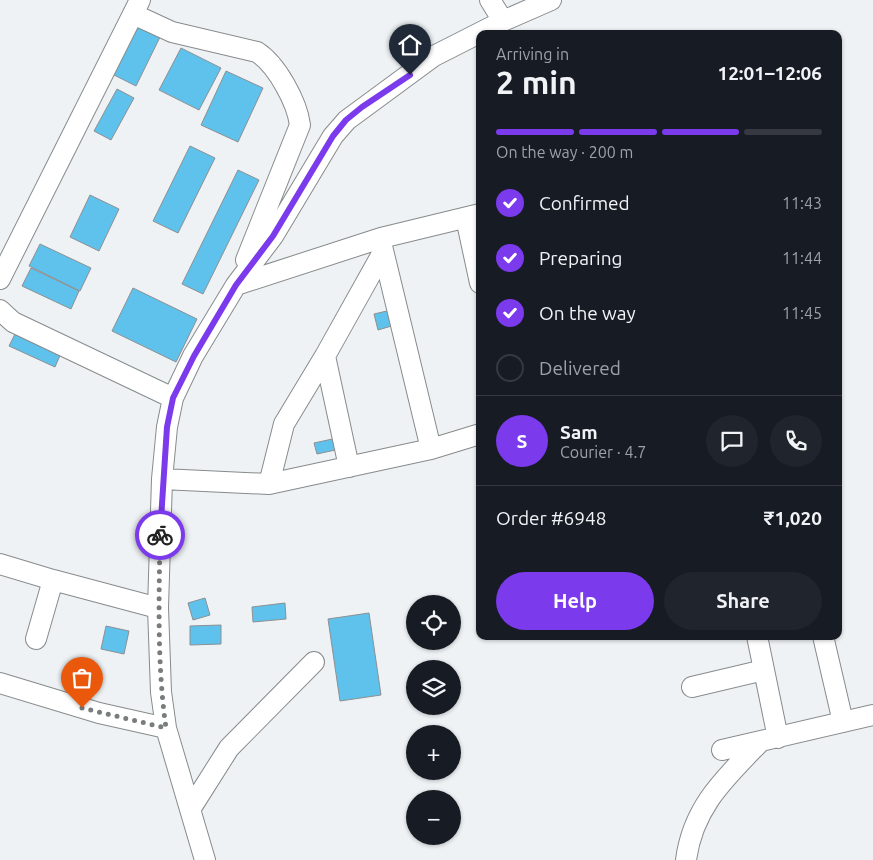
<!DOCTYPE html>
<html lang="en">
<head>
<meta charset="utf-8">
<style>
	:root { --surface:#171b24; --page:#20242c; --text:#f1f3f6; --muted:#9ea1a6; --line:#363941; --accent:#7c3aed }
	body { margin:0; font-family:Ubuntu,sans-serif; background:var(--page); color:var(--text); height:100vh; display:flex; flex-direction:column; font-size:19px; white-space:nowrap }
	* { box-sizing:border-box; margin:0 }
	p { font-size:16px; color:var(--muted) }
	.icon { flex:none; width:28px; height:28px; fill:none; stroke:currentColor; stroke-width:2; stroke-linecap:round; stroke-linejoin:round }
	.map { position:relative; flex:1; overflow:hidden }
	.sheet { position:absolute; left:476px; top:30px; width:366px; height:610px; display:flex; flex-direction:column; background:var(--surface); border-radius:10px; box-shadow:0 1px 4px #0004 }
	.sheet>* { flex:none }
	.tools { position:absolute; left:406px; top:595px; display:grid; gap:10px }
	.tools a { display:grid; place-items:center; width:55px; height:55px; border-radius:50%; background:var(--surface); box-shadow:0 1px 4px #0004; font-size:25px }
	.pin { position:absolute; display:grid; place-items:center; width:42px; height:42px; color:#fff; margin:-51px -21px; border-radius:50% 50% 50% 0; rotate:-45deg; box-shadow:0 0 5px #0007 }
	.pin .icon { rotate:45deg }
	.courier { position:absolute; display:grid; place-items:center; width:50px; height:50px; margin:-25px; border:4px solid #7c3aed; border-radius:50%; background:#fff; color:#222; box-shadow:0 1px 6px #0007 }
	.head em { font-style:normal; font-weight:700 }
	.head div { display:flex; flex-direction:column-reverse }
	.head { display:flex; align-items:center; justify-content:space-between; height:85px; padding:0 20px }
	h1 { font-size:32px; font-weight:700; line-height:38px }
	.bar { display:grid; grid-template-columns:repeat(4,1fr); gap:8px 5px; align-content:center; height:60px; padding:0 20px }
	.bar i { height:6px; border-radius:4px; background:var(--line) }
	.bar .selected { background:var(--accent) }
	.bar p { grid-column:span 4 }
	.line { display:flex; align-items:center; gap:12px; padding:0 20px; border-top:1px solid var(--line) }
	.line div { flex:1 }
	.round { display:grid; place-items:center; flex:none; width:52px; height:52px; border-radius:26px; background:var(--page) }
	ol { padding:0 20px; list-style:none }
	li { display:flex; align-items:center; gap:15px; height:55px }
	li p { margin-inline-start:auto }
	li .icon { padding:5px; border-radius:50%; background:var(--accent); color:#fff; stroke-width:4 }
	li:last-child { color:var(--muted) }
	li i { width:28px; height:28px; border:2px solid var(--line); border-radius:50% }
	.button { display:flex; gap:10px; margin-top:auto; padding:10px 20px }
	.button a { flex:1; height:58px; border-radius:30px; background:var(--accent); color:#fff; font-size:20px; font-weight:700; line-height:58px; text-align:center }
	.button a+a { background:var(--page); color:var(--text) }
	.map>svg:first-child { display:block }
</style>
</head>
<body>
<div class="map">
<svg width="873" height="860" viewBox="0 0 873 860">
	<rect width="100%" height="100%" fill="#eef2f4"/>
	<path fill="#5fc2ec" stroke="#8d9092" d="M138,22l24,11 -26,53 -24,-12z
		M181,48l40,20 -22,42 -40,-20z
		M226,71l37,17 -25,54 -37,-17z
		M117,89l17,9 -23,42 -17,-9z
		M190,146l25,12 -37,75 -25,-12z
		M238,170l21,10 -56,114 -21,-10z
		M90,195l29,14 -20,42 -29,-14z
		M40,244l51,24 -11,23 -51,-25z
		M31,268l48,23 -8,18 -49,-23z
		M133,288l64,31 -21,43 -64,-31z
		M391,310l4,15 -17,5 -4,-16z
		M16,332l45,21 -6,14 -46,-21z
		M337,438l3,11 -23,5 -3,-11z
		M205,598l5,17 -17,5 -5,-17z
		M285,603l1,16 -33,3 -1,-15z
		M369,613l12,82 -41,6 -12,-82z
		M221,625v19l-31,1v-19z
		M106,626l23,5 -5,23 -23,-5z"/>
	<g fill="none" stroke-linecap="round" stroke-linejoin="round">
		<g stroke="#878b8c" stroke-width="22">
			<path id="minor" d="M490,0l13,21
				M133,14l39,18 85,20c20,13 40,50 43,73l-54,135
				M466,218l14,65
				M382,246l49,203
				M0,279l140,-279
				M236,285l145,-47 99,-24
				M0,310l13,12 160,76
				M325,356l24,111
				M162,479l107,5 162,-35 49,-15
				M269,484l15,-60 41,-68 57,-102
				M0,564l53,16 105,28
				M757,636l21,102
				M823,636l20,86
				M36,639l17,-59
				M0,683l99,30 67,15
				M692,687l72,-17
				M722,750l151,-35
				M191,808l38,-60 85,-86
				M205,860l-39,-132 -5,-36 -3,-84 4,-129 5,-52 6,-29 20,-42 43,-71 37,-49 60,-100 14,-16 87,-64 69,-35 48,-21
				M686,860c7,-53 39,-82 74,-118"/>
		</g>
		<use href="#minor" stroke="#fff" stroke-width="20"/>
	</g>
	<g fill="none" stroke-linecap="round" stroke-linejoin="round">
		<path stroke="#797c7d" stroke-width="5" stroke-dasharray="0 9" d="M82,708l84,20c-9,-64 -7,-128 -6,-193"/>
		<path stroke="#7c3aed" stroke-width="6" d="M160,535l7,-108 6,-29 21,-42 42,-71 37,-49 60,-100 13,-16 16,-13 48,-32"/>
	</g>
</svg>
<div class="tools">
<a><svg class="icon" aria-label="locate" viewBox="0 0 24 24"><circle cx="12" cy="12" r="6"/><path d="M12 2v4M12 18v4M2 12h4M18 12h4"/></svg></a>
<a><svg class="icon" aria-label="layers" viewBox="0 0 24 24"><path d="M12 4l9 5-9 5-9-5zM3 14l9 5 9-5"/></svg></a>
<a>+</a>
<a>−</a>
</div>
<div class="pin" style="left:82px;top:708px;background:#ea580c"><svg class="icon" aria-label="bag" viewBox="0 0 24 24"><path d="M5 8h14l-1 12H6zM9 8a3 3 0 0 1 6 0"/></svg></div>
<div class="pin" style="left:410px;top:75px;background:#1f2937"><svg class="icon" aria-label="home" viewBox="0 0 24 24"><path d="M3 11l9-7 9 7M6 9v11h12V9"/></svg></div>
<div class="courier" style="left:160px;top:535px"><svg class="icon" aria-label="bike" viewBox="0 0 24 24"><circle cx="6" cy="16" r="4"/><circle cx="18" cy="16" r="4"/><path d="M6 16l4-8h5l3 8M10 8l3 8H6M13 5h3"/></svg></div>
<section class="sheet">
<div class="head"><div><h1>2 min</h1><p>Arriving in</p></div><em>12:01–12:06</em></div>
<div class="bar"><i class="selected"></i><i class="selected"></i><i class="selected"></i><i></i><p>On the way · 200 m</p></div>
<ol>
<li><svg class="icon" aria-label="check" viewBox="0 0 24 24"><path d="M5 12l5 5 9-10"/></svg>Confirmed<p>11:43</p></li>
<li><svg class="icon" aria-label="check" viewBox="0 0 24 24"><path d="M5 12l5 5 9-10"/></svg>Preparing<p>11:44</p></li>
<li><svg class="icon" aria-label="check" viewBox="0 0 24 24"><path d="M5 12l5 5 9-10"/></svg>On the way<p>11:45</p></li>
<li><i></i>Delivered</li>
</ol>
<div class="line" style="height:90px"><b class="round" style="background:var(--accent);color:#fff">S</b><div><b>Sam</b><p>Courier · 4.7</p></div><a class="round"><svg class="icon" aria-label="chat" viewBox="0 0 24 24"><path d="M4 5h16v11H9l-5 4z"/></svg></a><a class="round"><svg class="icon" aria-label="phone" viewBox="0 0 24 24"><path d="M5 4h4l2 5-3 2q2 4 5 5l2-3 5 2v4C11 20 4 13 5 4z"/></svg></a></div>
<div class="line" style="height:65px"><div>Order #6948</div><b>₹1,020</b></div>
<div class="button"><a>Help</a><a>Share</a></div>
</section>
</div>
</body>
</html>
